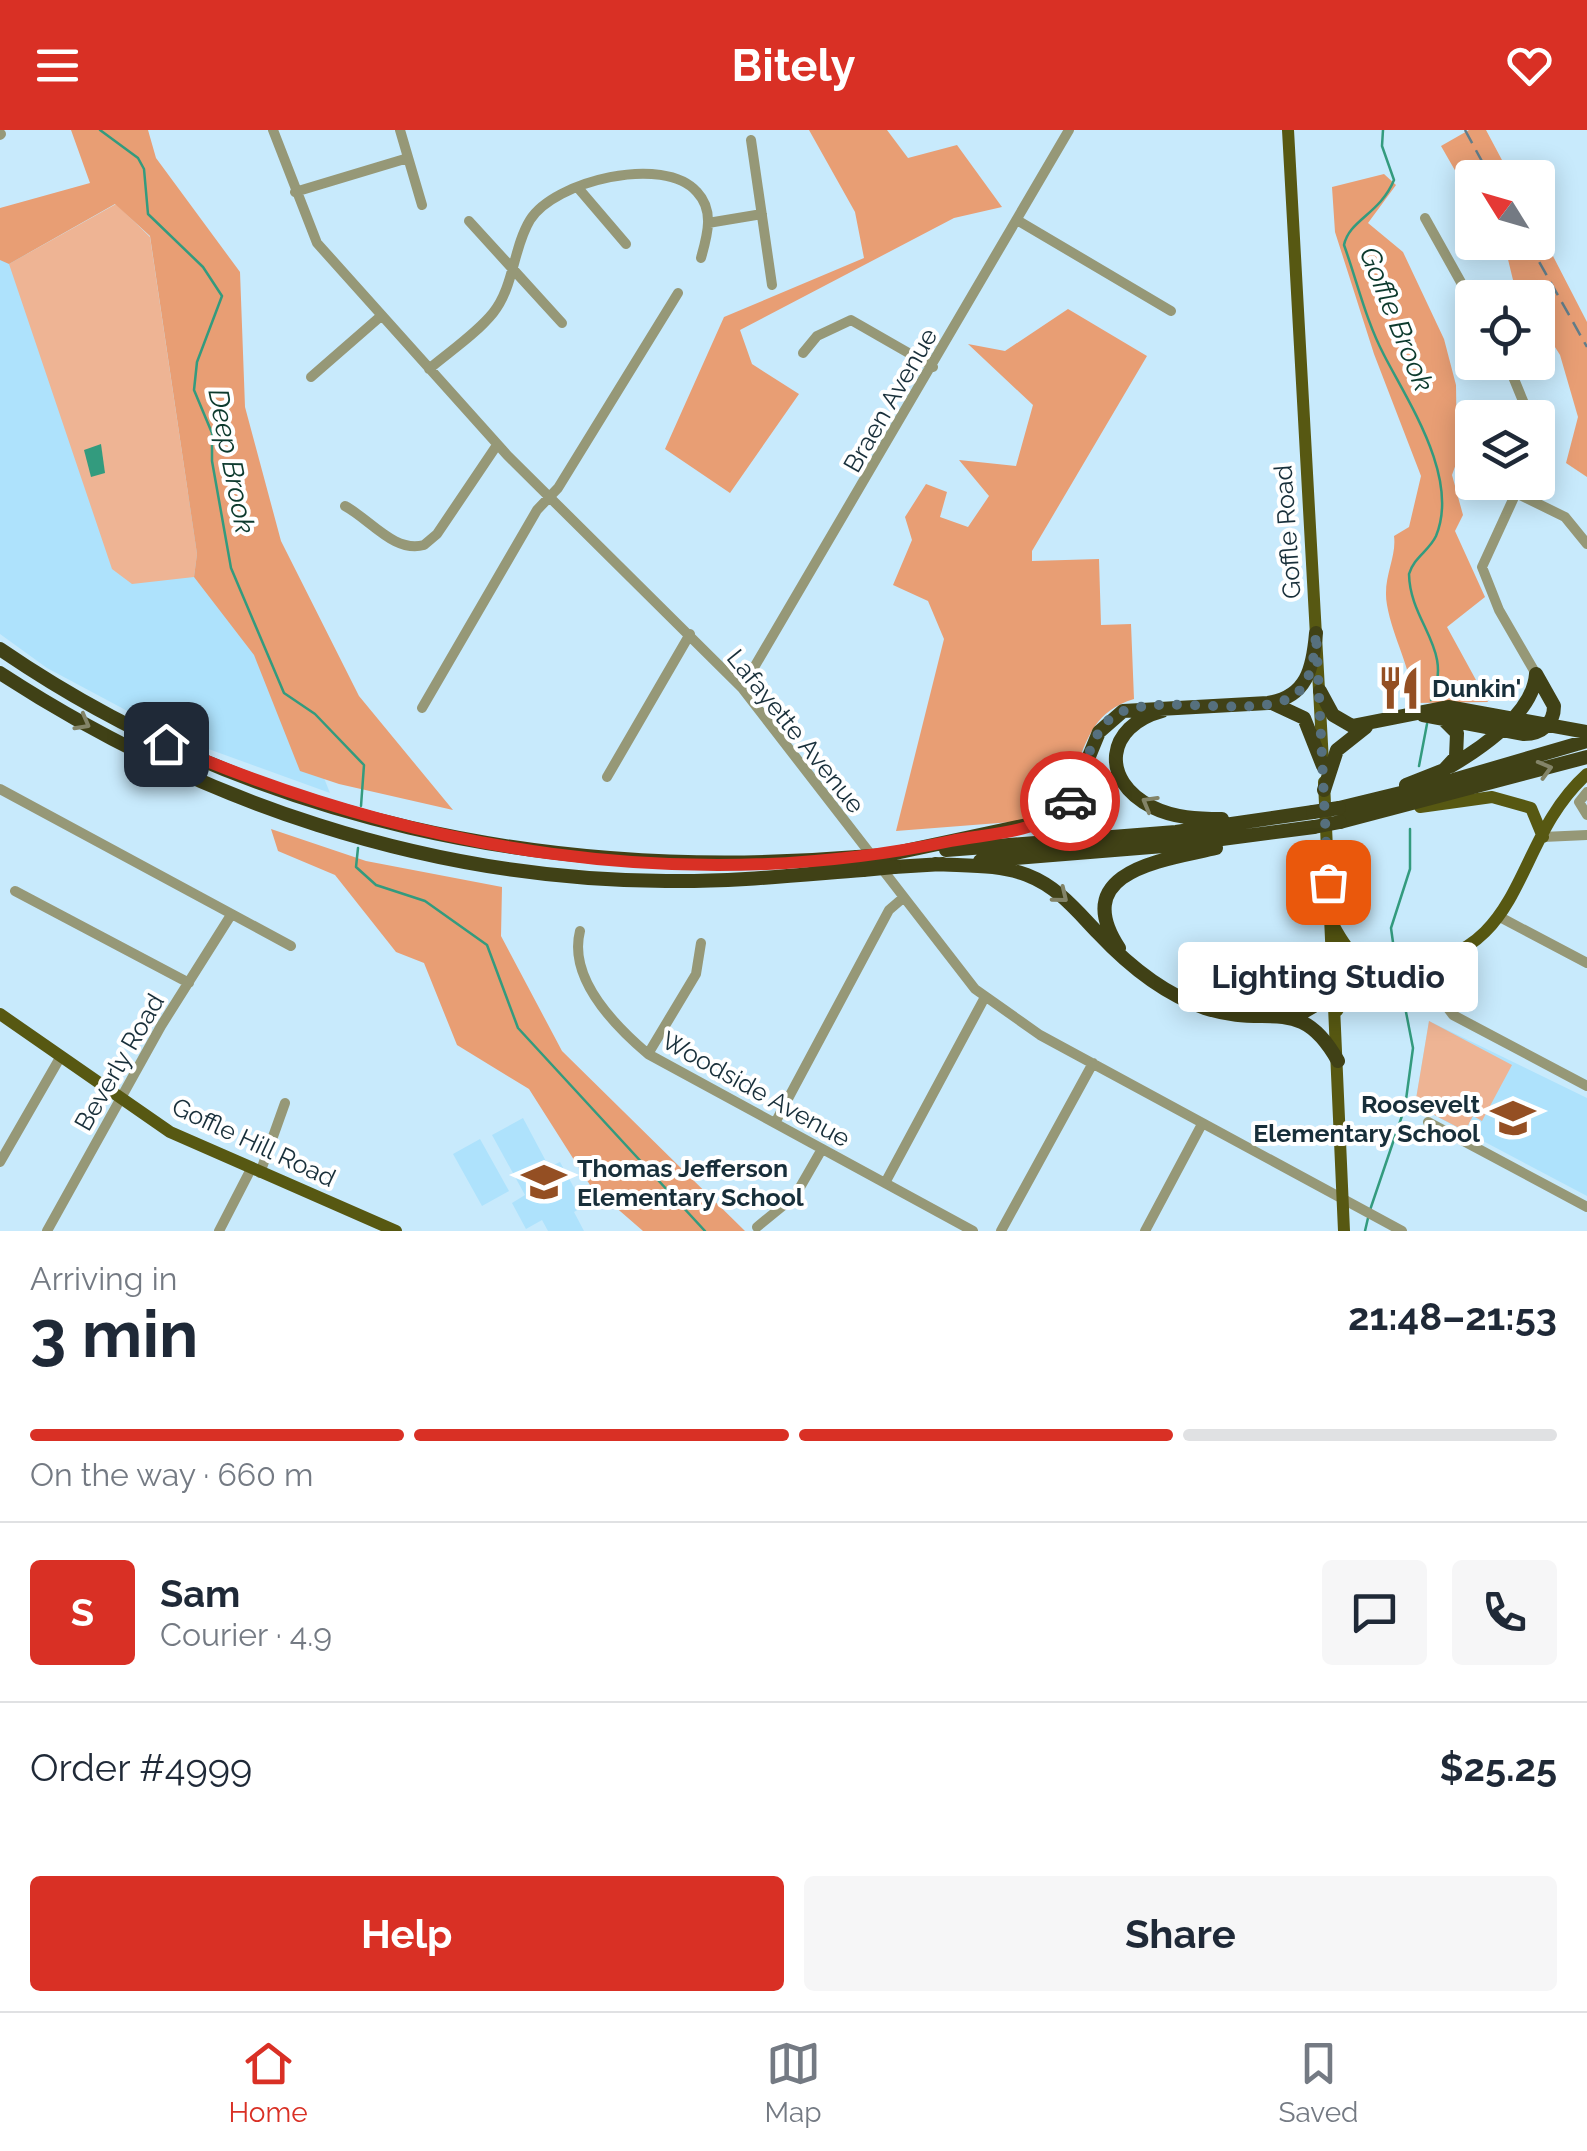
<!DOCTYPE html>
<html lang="en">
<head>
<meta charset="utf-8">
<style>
	:root { --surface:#fff; --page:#f6f6f7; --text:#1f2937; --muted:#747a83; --line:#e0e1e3; --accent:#d93025 }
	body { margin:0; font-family:Raleway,sans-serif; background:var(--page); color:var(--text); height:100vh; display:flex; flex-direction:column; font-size:38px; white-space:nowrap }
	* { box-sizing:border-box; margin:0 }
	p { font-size:32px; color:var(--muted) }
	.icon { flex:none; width:55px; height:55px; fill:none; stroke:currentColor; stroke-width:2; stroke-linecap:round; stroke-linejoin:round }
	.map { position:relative; height:1101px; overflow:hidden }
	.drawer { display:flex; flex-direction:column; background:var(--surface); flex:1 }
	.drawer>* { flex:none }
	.needle { width:65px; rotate:307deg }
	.controls { position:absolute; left:1455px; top:30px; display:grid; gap:20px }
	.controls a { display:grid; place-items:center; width:100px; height:100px; border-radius:10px; background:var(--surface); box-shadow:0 5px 25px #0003; font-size:50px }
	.pin { position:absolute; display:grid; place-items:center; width:85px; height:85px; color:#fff; margin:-42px; border-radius:20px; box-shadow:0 5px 15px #0006 }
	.courier { position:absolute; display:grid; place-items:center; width:100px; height:100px; margin:-50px; border:8px solid #d93025; border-radius:50%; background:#fff; color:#222; box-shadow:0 2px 12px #0007 }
	.bubble { position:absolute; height:70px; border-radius:10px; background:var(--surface); box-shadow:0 5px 25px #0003; font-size:32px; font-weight:700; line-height:70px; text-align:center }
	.overview em { font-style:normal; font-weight:700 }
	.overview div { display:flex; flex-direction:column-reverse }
	.overview { display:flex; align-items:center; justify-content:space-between; height:170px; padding:0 30px }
	h1 { font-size:65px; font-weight:700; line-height:75px }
	.bar { display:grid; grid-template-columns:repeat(4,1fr); gap:15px 10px; align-content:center; height:120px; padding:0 30px }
	.bar i { height:12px; border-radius:8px; background:var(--line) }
	.bar .selected { background:var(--accent) }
	.bar p { grid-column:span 4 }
	.line { display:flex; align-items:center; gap:25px; padding:0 30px; border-top:2px solid var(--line) }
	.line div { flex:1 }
	.round { display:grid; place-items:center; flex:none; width:105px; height:105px; border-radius:10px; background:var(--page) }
	.cta { display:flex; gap:20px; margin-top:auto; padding:20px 30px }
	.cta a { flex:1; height:115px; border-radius:10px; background:var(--accent); color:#fff; font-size:40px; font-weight:700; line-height:115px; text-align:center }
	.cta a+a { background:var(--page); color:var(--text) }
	header { display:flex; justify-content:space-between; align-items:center; height:130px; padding:0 30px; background:var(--accent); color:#fff; font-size:45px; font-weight:700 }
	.tab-bar { display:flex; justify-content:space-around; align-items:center; height:140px; border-top:2px solid var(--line); background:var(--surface); font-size:28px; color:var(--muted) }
	.tab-bar a { display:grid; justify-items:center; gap:5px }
	.tab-bar .selected { color:var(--accent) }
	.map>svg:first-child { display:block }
</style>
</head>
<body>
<header><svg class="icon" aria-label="menu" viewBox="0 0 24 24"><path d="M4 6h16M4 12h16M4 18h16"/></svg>Bitely<svg class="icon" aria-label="heart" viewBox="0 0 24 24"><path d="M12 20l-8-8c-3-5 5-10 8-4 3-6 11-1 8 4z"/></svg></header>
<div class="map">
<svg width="1587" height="1101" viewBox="0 0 1587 1101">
	<rect width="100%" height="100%" fill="#c8eafc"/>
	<path fill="#aee2fc" d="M0,85l242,358 88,220 -152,-55 -131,-70 -47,-34z
		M1429,891l158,77v98l-172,-91z
		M523,988l26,49 11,-5 24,44 -10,6 10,19h-36l-6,-11 -16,9 -14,-26 13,-8 -33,-60z
		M480,1009l29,52 -27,15 -29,-52z"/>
	<path fill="#eeb494" d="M116,74l34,33 47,317 -3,23 -62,7 -20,-15 -103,-305z
		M1429,891l83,44 -30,56 -9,-5 -8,15 -50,-26z"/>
	<path fill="#e89e74" d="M71,0h77l8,28 84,114 5,135 36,134 78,155 94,114 -114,-26 -39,-13 -46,-116 -60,-78 3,-23 -47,-318 -35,-32 -106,60 -9,-4v-52l90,-25z
		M809,0h78l21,28 49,-13 45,62 -48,11 -214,112 12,34 47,30 -69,99 -65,-44 59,-132 140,-59 -9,-46z
		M1469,0h17l25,47 -39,1v22l-31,-54z
		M1384,44l12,11 -28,38 35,29 41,87 12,46 1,76 -5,14 11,40 -8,16 30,66 -38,30 41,75 -74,1c-3,-36 -21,-64 -27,-98 -5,-27 10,-47 7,-69l15,-9 12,-51 -47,-122 -39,-122 -3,-45z
		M1538,97l49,95v155l-21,-14 12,-46 -18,-62 -22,-35v-22l-15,-1 -9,-13 -10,-41 34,-1z
		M1068,179l79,47 -115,195v10l67,-2 2,66 30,-1 3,75c-70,21 -38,93 -108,122l-130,10 48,-192 -16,-38 -35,-16 19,-45 -7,-23 21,-33 21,8 -7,25 28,10 21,-31 -30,-36 57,6 17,-61 -65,-61 37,7z
		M271,699l95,32 136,26 -1,49 61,115 183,180h-102l-53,-46 -61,-96 -72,-44 -33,-82 -28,-11 -61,-77 -57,-24z"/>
	<path fill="#339b7e" d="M101,314l4,29 -14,4 -7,-27z"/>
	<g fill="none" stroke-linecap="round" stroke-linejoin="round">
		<path stroke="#339b7e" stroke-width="2.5" d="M100,0l38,28 6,11 4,45 55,53 19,29 -25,66 -3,28 18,43v28l19,107 53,125 31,21 49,51 -3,41
			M1383,0l-1,16 12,34c-14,34 -45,40 -50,65 13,36 22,76 40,110 24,47 76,123 52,181 -7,15 -22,21 -27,38 1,50 46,75 22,126
			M1419,636l8,-42
			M358,718l-2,19 20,18 49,16 62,44 31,83 187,203
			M1396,834l-5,-36 19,-59v-40
			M1370,1080l35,-103 8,-59 -15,-77
			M1365,1101l3,-13"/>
		<path stroke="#969877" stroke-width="10" d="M273,0l44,113 190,212 235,233 233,301 65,46 362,196
			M400,0l22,75
			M0,5l1,-1
			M751,10l21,145
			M579,59l47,55
			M295,62l113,-34
			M1425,88l47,84
			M1017,90l154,91
			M469,91l93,102
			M708,93l54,-9
			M803,223l14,-17 34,-16 82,47
			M1507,232l23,56
			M429,239c20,-17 47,-35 64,-56 21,-26 20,-65 37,-93 24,-39 134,-66 167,-28 18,19 10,44 4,66
			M311,247l70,-61
			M1521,352l-39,85 17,43 37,64
			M1516,363l49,24 22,27
			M345,376c26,14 49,47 79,39l13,-11 60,-89
			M742,558l327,-558
			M422,578l115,-198 21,-22 120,-195
			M607,647l83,-143
			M0,659l291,157
			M1587,662l-8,10 8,13
			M1543,707l44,-2
			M15,761l174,92
			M1498,786l89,47
			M580,801c-12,47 35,95 68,123l325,177
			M1438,865l15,20 134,71
			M648,924l48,-80 5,-31
			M1428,992l159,85
			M775,993l114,-213 14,-12
			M0,1032l61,-106
			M260,1043l25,-70
			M885,1053l100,-186
			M757,1097l38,-31 27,-47
			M47,1101l114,-205 70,-111
			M219,1101l32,-62
			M1001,1101l92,-168
			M1145,1101l57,-107"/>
		<path stroke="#575812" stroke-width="12" d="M1288,0l35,632
			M1324,652l20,449
			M1420,677l72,-10 39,11 12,29
			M1334,796c16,30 28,43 64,41 132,-9 111,-123 189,-193
			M1337,881l17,-28 28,-15
			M0,884l170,118 226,99"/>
		<path stroke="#404116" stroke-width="14" d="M0,519c254,174 553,233 857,208
			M0,543c198,129 428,207 666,208 66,1 132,-6 197,-11
			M1320,561l13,24 19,11 96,-19 139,25
			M1274,574l30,14 19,48
			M1162,581c-56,15 -63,69 -10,96 22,11 46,12 70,12
			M1423,585l101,19c18,0 30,-11 30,-28l-18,-32
			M1451,636c32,-19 82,-53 85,-92
			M1406,655l38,-15 12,-13 1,-24 -14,-14
			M1324,660l13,-40 29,-23
			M1339,678l111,-27 137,-40
			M1340,692l247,-65
			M946,720l230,-18 137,-20
			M886,725l160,-34 26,-23 27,-66 24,-21 145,-8c39,-6 45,-35 48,-70
			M980,731l196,-16 138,-18
			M935,734c30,2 64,0 92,11 31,12 49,35 71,58 30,32 65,61 107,75 64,21 95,-15 133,53
			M894,737l49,-3
			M1119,818c-51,-78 46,-88 97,-100
			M1293,888l26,-15 13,-35"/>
		<path stroke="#617d8a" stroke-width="2.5" stroke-dasharray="15 8" stroke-linecap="butt" d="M1465,0l26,48
			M1528,112l59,105"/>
		<path stroke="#404116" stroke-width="14" d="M1313,682l26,-4
			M1314,697l26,-5
			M857,727l29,-2
			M863,740l31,-3"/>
	</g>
	<defs><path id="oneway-chevron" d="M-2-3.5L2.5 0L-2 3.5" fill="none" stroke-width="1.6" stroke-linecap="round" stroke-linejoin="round" transform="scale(2.5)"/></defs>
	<g stroke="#838468">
		<use href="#oneway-chevron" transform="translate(83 593) rotate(29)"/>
		<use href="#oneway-chevron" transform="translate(1545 639) rotate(-16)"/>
		<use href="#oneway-chevron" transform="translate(1149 673) rotate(-150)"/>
		<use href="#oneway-chevron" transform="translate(1061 766) rotate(39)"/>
	</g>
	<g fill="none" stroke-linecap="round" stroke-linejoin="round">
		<path stroke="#56707e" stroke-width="10" stroke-dasharray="0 18" d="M1070,671c15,-25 18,-64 41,-83 42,-33 165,12 193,-33 9,-15 11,-35 12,-52l12,249"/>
		<path stroke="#d93025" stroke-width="12" d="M166,614c247,107 518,153 785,97 39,-8 92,-7 119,-40"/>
	</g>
	<defs>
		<g id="restaurant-bare" transform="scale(3.45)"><path d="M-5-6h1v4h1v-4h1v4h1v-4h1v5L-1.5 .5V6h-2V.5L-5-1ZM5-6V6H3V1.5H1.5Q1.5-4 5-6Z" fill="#944f23" stroke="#fff" stroke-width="2.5" paint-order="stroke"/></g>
		<g id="school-bare" transform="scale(3.45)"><path d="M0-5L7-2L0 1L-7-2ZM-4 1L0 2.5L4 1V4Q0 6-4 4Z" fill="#944f23" stroke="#fff" stroke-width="2.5" paint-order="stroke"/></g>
	</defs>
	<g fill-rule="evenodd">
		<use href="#restaurant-bare" x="1399" y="558"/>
		<use href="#school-bare" x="1513" y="988"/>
		<use href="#school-bare" x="544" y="1052"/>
	</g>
	<g text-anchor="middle" stroke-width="8" stroke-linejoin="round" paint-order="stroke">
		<g font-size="25" fill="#182f3a" stroke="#fff">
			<text transform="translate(890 270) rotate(-60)" y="9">Braen Avenue</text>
			<text transform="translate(1287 402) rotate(-94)" y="9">Goffle Road</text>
			<text transform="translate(796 601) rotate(51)" y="9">Lafayette Avenue</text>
			<text transform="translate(119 932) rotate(-60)" y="9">Beverly Road</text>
			<text transform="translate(756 959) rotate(29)" y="9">Woodside Avenue</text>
			<text transform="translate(254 1012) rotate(25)" y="9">Goffle Hill Road</text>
		</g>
		<g font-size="25" font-weight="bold" fill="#182f3a" stroke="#fff" text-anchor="start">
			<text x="1432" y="567">Dunkin'</text>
			<text x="1480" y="983" text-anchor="end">Roosevelt<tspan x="1480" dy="29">Elementary School</tspan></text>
			<text x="577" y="1047">Thomas Jefferson<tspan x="577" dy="29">Elementary School</tspan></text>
		</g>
		<g font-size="28" font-style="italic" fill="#0c3a2d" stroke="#fff">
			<text transform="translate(1397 189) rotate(68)" y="10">Goffle Brook</text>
			<text transform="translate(232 331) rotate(79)" y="10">Deep Brook</text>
		</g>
	</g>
</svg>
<div class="controls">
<a><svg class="needle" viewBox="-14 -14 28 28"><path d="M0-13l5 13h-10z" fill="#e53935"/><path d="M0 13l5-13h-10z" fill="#747a83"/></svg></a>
<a><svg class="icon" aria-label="locate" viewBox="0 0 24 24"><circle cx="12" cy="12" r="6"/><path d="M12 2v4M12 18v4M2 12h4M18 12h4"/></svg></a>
<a><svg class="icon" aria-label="layers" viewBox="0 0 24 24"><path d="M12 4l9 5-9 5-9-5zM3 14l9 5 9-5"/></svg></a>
</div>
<div class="pin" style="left:1328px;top:752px;background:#ea580c"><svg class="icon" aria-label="bag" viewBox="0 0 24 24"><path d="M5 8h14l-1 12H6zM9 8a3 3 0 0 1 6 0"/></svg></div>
<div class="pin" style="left:166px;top:614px;background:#1f2937"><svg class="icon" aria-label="home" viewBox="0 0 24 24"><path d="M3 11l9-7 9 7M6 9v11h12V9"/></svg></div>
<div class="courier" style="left:1070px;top:671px"><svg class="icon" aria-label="car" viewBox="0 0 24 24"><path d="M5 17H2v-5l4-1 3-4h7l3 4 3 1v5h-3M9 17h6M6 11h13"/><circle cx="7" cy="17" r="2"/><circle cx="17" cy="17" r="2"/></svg></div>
<div class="bubble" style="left:1178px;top:812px;width:300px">Lighting Studio</div>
</div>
<section class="drawer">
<div class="overview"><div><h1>3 min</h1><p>Arriving in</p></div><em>21:48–21:53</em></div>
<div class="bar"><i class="selected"></i><i class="selected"></i><i class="selected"></i><i></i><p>On the way · 660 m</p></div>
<div class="line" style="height:180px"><b class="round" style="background:var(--accent);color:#fff">S</b><div><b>Sam</b><p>Courier · 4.9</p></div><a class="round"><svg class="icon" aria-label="chat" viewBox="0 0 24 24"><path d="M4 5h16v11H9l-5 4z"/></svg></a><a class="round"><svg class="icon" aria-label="phone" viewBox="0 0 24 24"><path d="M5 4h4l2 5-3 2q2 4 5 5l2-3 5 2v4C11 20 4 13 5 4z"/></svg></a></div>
<div class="line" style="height:130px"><div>Order #4999</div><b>$25.25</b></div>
<div class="cta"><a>Help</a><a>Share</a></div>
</section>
<nav class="tab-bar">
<a class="selected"><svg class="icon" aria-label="home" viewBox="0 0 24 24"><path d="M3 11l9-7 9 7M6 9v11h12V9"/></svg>Home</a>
<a><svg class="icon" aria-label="map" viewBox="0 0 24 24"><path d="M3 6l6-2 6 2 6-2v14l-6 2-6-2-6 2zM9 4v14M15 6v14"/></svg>Map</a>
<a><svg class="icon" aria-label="saved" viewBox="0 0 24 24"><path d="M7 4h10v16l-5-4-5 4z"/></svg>Saved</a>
</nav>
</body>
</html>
